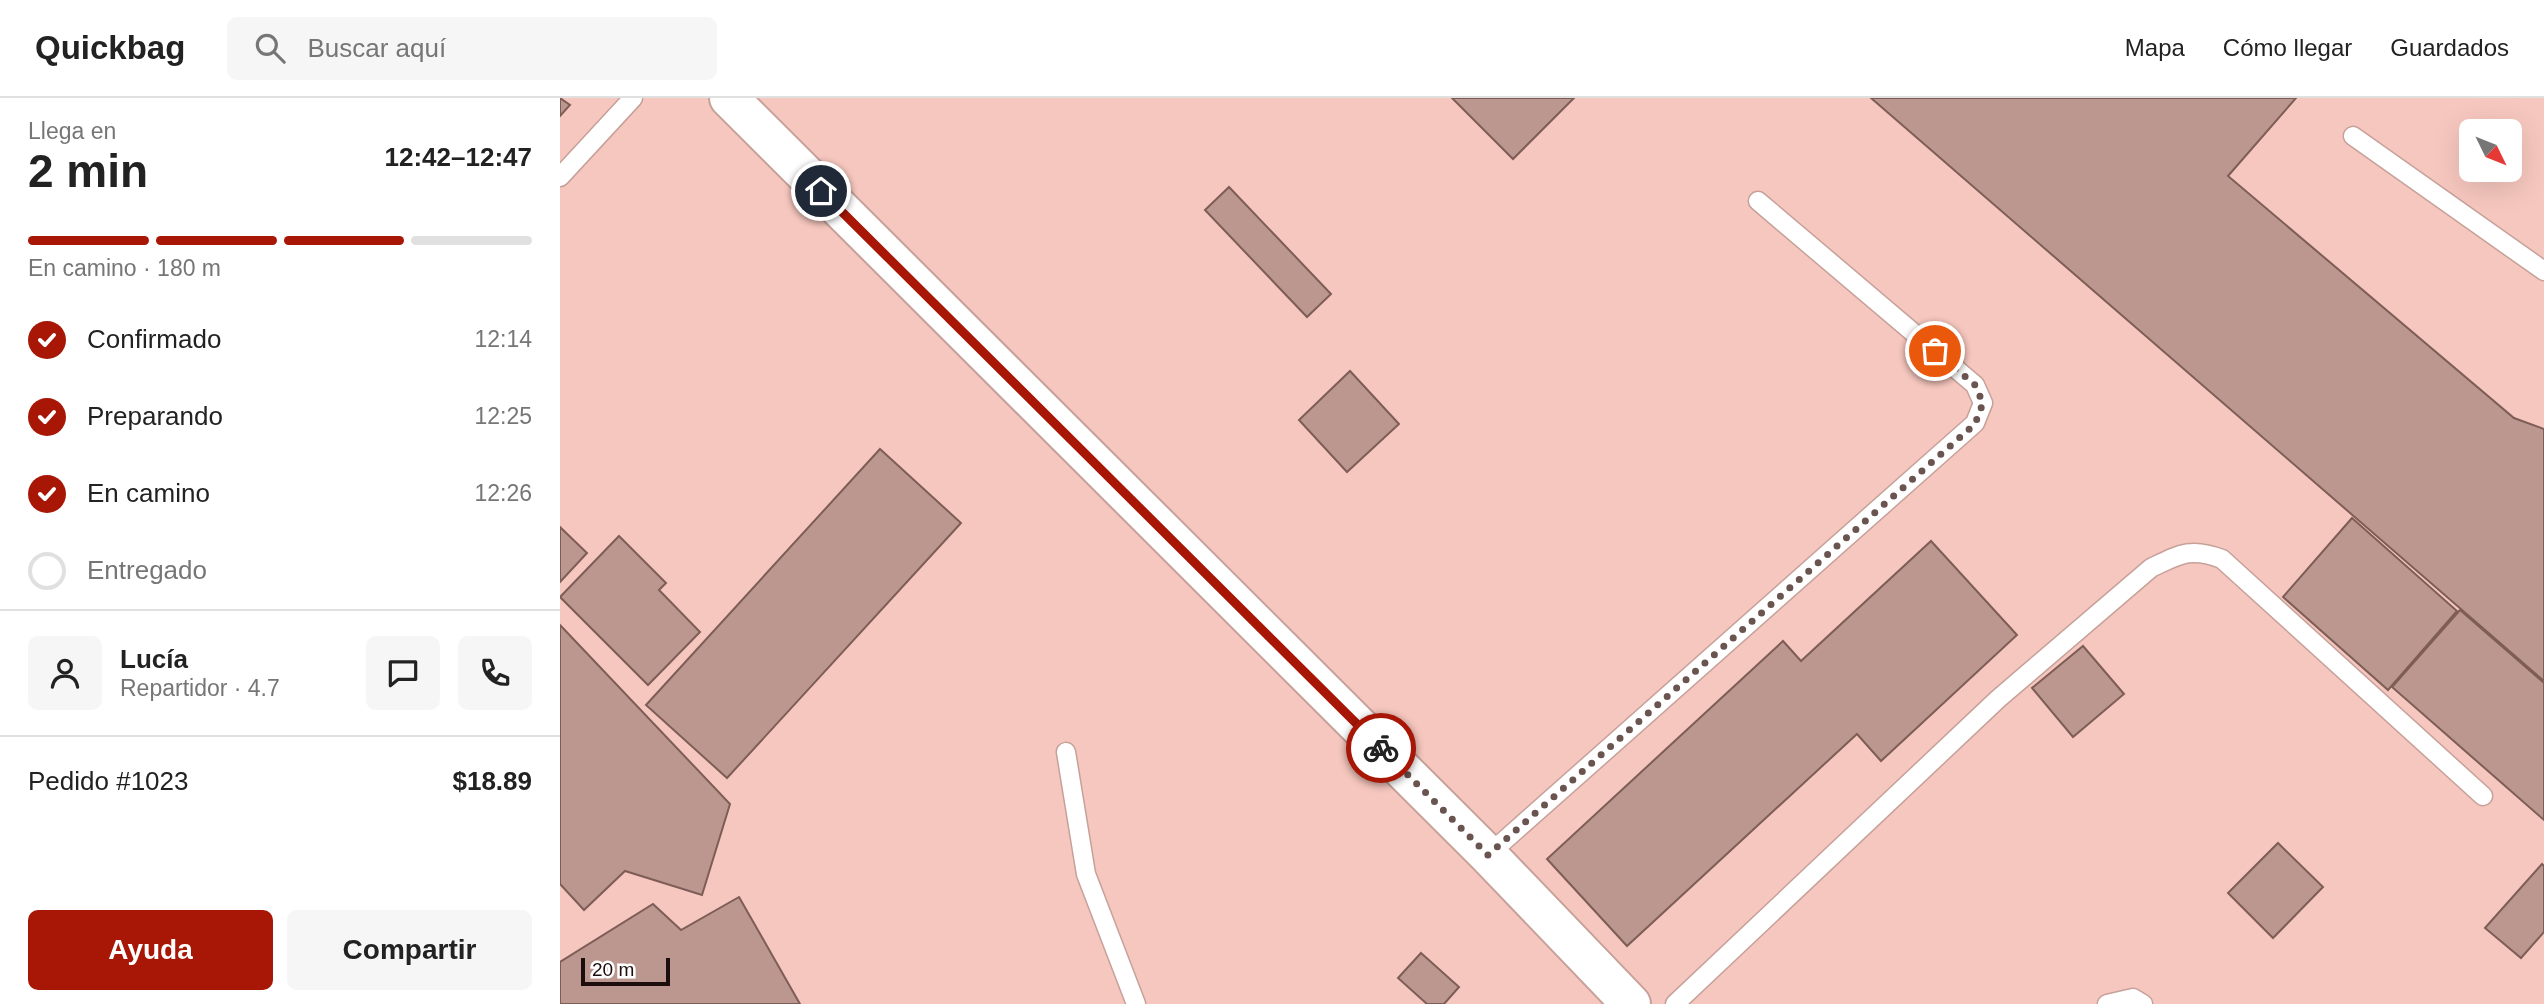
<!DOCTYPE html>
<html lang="es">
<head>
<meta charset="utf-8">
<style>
	:root { --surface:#fff; --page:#f6f6f6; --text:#222; --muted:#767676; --line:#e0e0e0; --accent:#a81606 }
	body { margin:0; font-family:Arial,sans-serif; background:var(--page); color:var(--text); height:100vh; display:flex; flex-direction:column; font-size:26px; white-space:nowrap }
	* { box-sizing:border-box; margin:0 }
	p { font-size:23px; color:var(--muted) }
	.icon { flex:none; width:38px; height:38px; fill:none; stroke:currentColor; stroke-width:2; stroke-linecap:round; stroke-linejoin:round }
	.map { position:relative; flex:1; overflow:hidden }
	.details { display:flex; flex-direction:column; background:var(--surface); width:560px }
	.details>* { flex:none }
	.needle { width:46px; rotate:133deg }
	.buttons { position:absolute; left:1899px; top:21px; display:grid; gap:14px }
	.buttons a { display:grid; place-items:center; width:63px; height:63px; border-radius:10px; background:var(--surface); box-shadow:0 7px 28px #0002; font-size:35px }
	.scale { position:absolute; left:21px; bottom:18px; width:89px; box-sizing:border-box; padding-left:7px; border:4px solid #1b0e0c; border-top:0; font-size:19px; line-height:24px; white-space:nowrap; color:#1b0e0c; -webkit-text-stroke:5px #fff; paint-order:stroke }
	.pin { position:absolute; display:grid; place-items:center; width:60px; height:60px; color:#fff; margin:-30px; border:4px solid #fff; border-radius:50%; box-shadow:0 2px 7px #0007 }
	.courier { position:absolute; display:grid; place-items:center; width:70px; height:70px; margin:-35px; border:5px solid #a81606; border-radius:50%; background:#fff; color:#222; box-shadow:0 2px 9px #0007 }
	.summary em { font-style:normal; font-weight:600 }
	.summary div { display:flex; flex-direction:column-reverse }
	.summary { display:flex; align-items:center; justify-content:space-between; height:119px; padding:0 28px }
	h1 { font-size:46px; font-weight:600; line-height:52px }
	.bar { display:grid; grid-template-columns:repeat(4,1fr); gap:10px 7px; align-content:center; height:84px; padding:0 28px }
	.bar i { height:9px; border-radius:5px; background:var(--line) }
	.bar .current { background:var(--accent) }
	.bar p { grid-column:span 4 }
	.line { display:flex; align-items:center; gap:18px; padding:0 28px; border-top:2px solid var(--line) }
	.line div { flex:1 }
	.round { display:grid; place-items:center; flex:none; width:74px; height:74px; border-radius:10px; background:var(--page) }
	ol { padding:0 28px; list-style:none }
	li { display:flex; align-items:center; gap:21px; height:77px }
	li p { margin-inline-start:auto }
	li .icon { padding:7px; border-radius:50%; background:var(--accent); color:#fff; stroke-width:4 }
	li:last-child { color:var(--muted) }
	li i { width:38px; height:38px; border:4px solid var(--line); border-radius:50% }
	.button { display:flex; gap:14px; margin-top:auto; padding:14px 28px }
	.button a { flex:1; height:80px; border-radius:10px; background:var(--accent); color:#fff; font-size:28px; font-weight:600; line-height:80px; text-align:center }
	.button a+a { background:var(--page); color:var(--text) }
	header { display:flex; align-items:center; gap:42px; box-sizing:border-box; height:98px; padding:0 35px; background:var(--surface); border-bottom:2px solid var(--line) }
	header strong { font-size:33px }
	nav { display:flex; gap:38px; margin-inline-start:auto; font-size:24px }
	.search { width:490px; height:63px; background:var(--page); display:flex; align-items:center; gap:18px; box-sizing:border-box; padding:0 24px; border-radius:10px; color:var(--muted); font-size:26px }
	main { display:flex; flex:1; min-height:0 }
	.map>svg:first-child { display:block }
</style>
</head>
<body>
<header>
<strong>Quickbag</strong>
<div class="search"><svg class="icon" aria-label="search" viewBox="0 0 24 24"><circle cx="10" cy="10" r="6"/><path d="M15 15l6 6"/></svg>Buscar aquí</div>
<nav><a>Mapa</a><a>Cómo llegar</a><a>Guardados</a></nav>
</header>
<main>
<section class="details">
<div class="summary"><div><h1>2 min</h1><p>Llega en</p></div><em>12:42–12:47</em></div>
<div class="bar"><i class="current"></i><i class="current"></i><i class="current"></i><i></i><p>En camino · 180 m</p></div>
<ol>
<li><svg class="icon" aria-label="check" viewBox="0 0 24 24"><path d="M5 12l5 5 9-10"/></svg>Confirmado<p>12:14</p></li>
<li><svg class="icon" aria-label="check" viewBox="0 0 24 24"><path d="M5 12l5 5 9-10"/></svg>Preparando<p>12:25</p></li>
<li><svg class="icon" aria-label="check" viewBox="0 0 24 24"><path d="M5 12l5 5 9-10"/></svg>En camino<p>12:26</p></li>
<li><i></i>Entregado</li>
</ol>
<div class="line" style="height:126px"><a class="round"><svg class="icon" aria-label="person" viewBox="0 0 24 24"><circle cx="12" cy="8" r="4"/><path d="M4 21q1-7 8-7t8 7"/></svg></a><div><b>Lucía</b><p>Repartidor · 4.7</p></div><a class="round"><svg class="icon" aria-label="chat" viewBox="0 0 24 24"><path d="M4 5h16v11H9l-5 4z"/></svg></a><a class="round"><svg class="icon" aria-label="phone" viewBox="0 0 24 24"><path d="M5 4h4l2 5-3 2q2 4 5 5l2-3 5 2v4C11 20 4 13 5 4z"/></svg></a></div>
<div class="line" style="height:91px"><div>Pedido #1023</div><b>$18.89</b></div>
<div class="button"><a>Ayuda</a><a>Compartir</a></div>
</section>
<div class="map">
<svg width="1984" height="906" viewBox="0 0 1984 906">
	<rect width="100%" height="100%" fill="#fcd5cd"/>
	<path fill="#f6c7be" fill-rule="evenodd" d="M0,0h1984v906h-1984zM1911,33h39v39h-39z"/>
	<path fill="#bb9790" stroke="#7e5d57" stroke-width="2" d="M0,0l10,7 -10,11z
		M892,0h122l-61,61z
		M1311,0h425l-68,78 286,242 30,11v252z
		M669,89l102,107 -24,23 -102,-107z
		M790,273l49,53 -52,48 -48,-52z
		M320,351l81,74 -234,255 -81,-73z
		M1792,420l105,93 -69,79 -105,-93z
		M0,429l27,26 -27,29z
		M59,438l47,47 -7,7 41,42 -52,53 -88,-88z
		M1371,443l86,94 -136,126 -24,-27 -230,212 -80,-87 236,-218 18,20z
		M1900,512l84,73v137l-152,-133z
		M0,527l170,179 -28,91 -77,-24 -41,39 -24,-26z
		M1523,548l41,48 -51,43 -41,-49z
		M1718,745l45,44 -50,51 -45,-45z
		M1982,766l2,2v66l-23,26 -36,-30z
		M179,799l61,107h-240v-42l93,-58 28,26z
		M861,855l38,34 -15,17h-17l-29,-26z"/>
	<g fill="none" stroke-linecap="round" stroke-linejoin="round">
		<g stroke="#c6a19a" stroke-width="21">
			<path id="service" d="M1793,38l191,135
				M0,79l73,-79
				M506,654l20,122 50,130
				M928,757l487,-432 8,-20 -8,-18 -217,-184
				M1115,906l323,-305 153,-131c29,-14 40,-21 71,-9l261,237
				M1547,906l26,-6 10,6"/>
		</g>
		<g stroke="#c6a19a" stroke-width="42">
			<path id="secondary" d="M169,0l759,757 143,149"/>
		</g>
		<use href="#service" stroke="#fff" stroke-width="18"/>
		<use href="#secondary" stroke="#fff" stroke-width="38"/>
	</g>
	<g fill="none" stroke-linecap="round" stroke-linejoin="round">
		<path stroke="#6a5450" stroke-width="7" stroke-dasharray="0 12.6" d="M821,650l107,107 487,-431 8,-21 -8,-18 -40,-34"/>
		<path stroke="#a81606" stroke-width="9" d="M261,93l560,557"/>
	</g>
</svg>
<div class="buttons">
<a><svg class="needle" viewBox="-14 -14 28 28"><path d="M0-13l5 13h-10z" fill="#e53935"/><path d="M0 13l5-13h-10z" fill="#767676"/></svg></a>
</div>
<div class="scale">20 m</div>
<div class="pin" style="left:1375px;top:253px;background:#ea580c"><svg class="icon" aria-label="bag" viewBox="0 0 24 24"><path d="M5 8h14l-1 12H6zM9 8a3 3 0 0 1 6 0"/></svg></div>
<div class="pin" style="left:261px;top:93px;background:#1f2937"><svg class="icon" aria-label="home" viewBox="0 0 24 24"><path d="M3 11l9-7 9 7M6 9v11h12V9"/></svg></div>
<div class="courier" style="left:821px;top:650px"><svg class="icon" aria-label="bike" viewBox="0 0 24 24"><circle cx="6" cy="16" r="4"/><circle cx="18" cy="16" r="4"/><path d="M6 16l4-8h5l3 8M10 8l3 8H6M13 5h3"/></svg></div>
</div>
</main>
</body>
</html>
